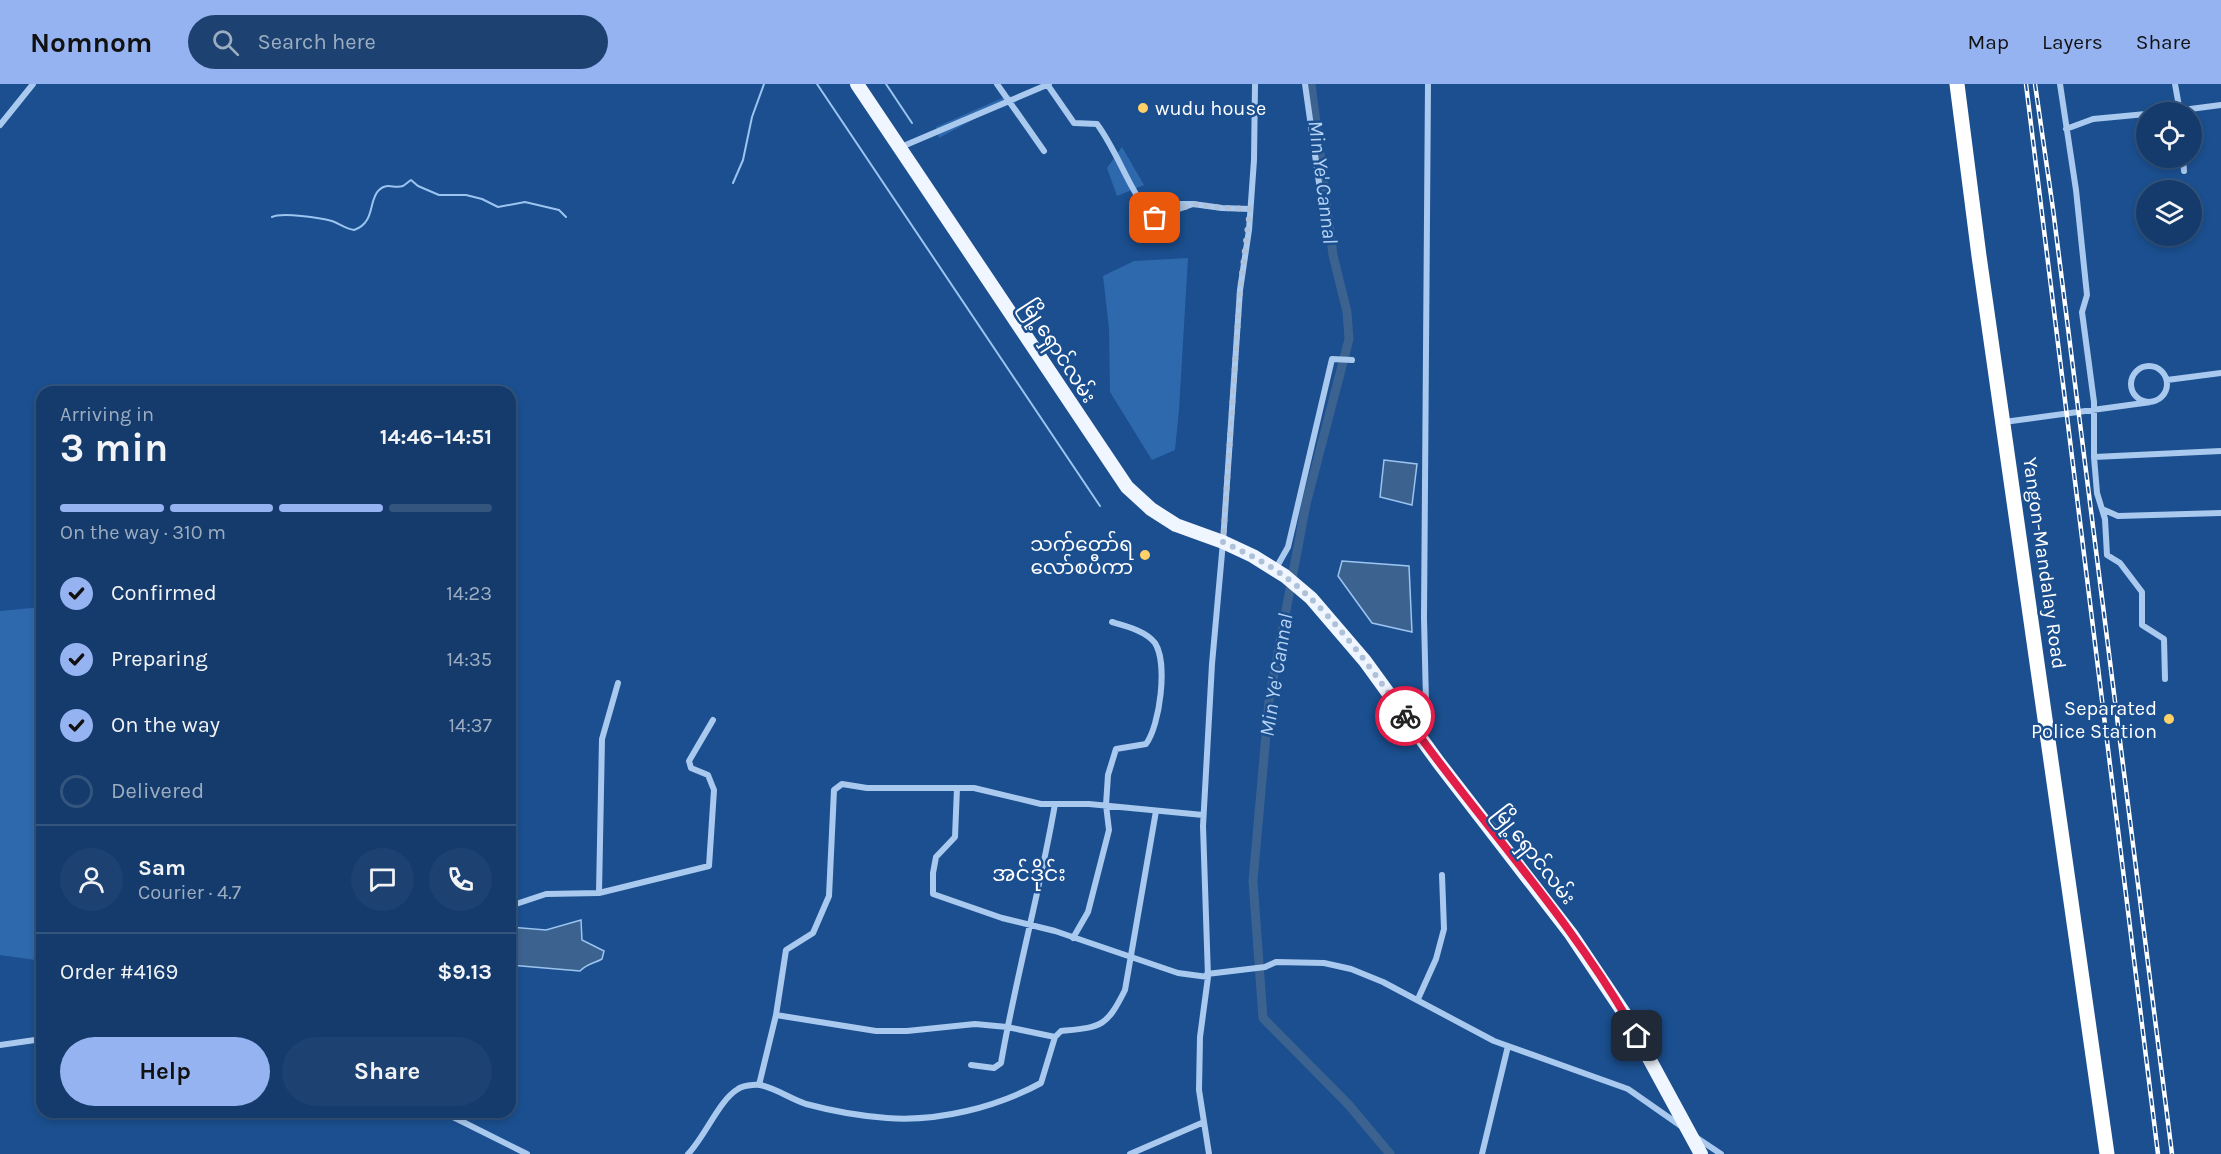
<!DOCTYPE html>
<html lang="en">
<head>
<meta charset="utf-8">
<style>
	:root { --surface:#143b6b; --page:#1d4271; --text:#f1f3f6; --muted:#9dadc1; --line:#33557e; --accent:#95b2f1 }
	body { margin:0; font-family:Karla,"Noto Sans Myanmar",sans-serif; background:var(--page); color:var(--text); height:100vh; display:flex; flex-direction:column; font-size:22px; white-space:nowrap }
	* { box-sizing:border-box; margin:0 }
	p { font-size:20px; color:var(--muted) }
	.icon { flex:none; width:33px; height:33px; fill:none; stroke:currentColor; stroke-width:2; stroke-linecap:round; stroke-linejoin:round }
	.map { position:relative; flex:1; overflow:hidden }
	.side { position:absolute; left:36px; top:302px; width:480px; height:732px; display:flex; flex-direction:column; background:var(--surface); border-radius:18px; box-shadow:0 3px 9px #0003,0 0 0 2px var(--line) }
	.side>* { flex:none }
	.controls { position:absolute; left:2136px; top:18px; display:grid; gap:12px }
	.controls a { display:grid; place-items:center; width:66px; height:66px; border-radius:50%; background:var(--surface); box-shadow:0 3px 9px #0003,0 0 0 2px var(--line); font-size:30px }
	.pin { position:absolute; display:grid; place-items:center; width:51px; height:51px; color:#fff; margin:-26px; border-radius:12px; box-shadow:0 3px 9px #0006 }
	.courier { position:absolute; display:grid; place-items:center; width:60px; height:60px; margin:-30px; border:4px solid #e11d48; border-radius:50%; background:#fff; color:#222; box-shadow:0 2px 8px #0007 }
	.overview em { font-style:normal; font-weight:700 }
	.overview div { display:flex; flex-direction:column-reverse }
	.overview { display:flex; align-items:center; justify-content:space-between; height:102px; padding:0 24px }
	h1 { font-size:39px; font-weight:700; line-height:45px }
	.bar { display:grid; grid-template-columns:repeat(4,1fr); gap:9px 6px; align-content:center; height:72px; padding:0 24px }
	.bar i { height:8px; border-radius:4px; background:var(--line) }
	.bar .on { background:var(--accent) }
	.bar p { grid-column:span 4 }
	.line { display:flex; align-items:center; gap:15px; padding:0 24px; border-top:2px solid var(--line) }
	.line div { flex:1 }
	.round { display:grid; place-items:center; flex:none; width:63px; height:63px; border-radius:32px; background:var(--page) }
	ol { padding:0 24px; list-style:none }
	li { display:flex; align-items:center; gap:18px; height:66px }
	li p { margin-inline-start:auto }
	li .icon { padding:6px; border-radius:50%; background:var(--accent); color:#111; stroke-width:4 }
	li:last-child { color:var(--muted) }
	li i { width:33px; height:33px; border:3px solid var(--line); border-radius:50% }
	.action { display:flex; gap:12px; margin-top:auto; padding:12px 24px }
	.action a { flex:1; height:69px; border-radius:36px; background:var(--accent); color:#111; font-size:24px; font-weight:700; line-height:69px; text-align:center }
	.action a+a { background:var(--page); color:var(--text) }
	header { display:flex; align-items:center; gap:36px; box-sizing:border-box; height:84px; padding:0 30px; background:var(--accent); color:#111 }
	header strong { font-size:28px }
	nav { display:flex; gap:33px; margin-inline-start:auto; font-size:21px }
	.search { width:420px; height:54px; background:var(--page); display:flex; align-items:center; gap:15px; box-sizing:border-box; padding:0 21px; border-radius:33px; color:var(--muted); font-size:22px }
	.map>svg:first-child { display:block }
</style>
</head>
<body>
<header>
<strong>Nomnom</strong>
<div class="search"><svg class="icon" aria-label="search" viewBox="0 0 24 24"><circle cx="10" cy="10" r="6"/><path d="M15 15l6 6"/></svg>Search here</div>
<nav><a>Map</a><a>Layers</a><a>Share</a></nav>
</header>
<div class="map">
<svg width="2221" height="1070" viewBox="0 0 2221 1070">
	<rect width="100%" height="100%" fill="#1b4f8f"/>
	<path fill="#2e69ad" d="M1009,11l7,7 -36,14 -41,22 -3,-11z
		M1122,63l22,38 -27,11 -10,-28z
		M1188,174l-9,152 -4,40 -23,10 -42,-68 -1,-64 -6,-52 31,-15z
		M42,523v354l-42,-6v-344z"/>
	<path fill="#3c6290" stroke="#9cc4f0" stroke-width="1.5" d="M1384,376l33,4 -5,41 -32,-8z
		M1342,477l67,5 3,66 -40,-9 -34,-47z
		M581,836l1,20 22,11 -2,8c-9,5 -14,4 -22,12l-70,-6v-38l36,3z"/>
	<g fill="none" stroke-linecap="round" stroke-linejoin="round">
		<path stroke="#9cc4f0" stroke-width="2" d="M817,0l283,422
			M886,0l26,39
			M733,99l10,-23 9,-43 12,-33
			M272,133c10,-5 49,1 60,4 8,3 14,8 22,9 22,-8 14,-30 25,-40 8,-8 15,-1 24,-4 3,-2 5,-4 8,-6l7,6 21,9h27l16,4 16,8 27,-5 34,8 7,7"/>
		<path stroke="#3c6290" stroke-width="9" d="M1311,0l22,171 14,57 2,27 -43,165 -37,197 -16,180 10,137 85,86 42,50"/>
		<path stroke="#a9c9ee" stroke-width="6" d="M997,0l47,67
			M1047,0l27,39 23,1c17,23 27,51 42,75l35,5h19
			M1305,0l14,99
			M2060,0l16,106 11,105 -5,17 12,90v55l3,36 8,26 2,36 13,8 22,29v33l22,14 1,40
			M2175,0l5,28
			M2167,28l54,-7
			M0,41l33,-41
			M2066,45l27,-10 53,-5
			M901,63l148,-63
			M2183,74l1,13
			M1139,139l54,-19 29,4 28,1
			M2131 300a18 18 0 1 1 36 0a18 18 0 1 1-36 0Z
			M2167,296l54,-7
			M2004,338l147,-20
			M2094,373l127,-6
			M2102,425l16,7 103,-3
			M1275,486l13,-23 44,-188 20,1
			M1426,618l-2,-84 4,-534
			M957,704l-2,49 -19,20 -3,16v21l69,24 53,13 123,42 30,4
			M599,809l3,-154 16,-56
			M510,822l36,-12 53,-1 110,-27 5,-76 -6,-15 -17,-7 -2,-7 24,-41
			M1073,854l15,-26 21,-82 -3,-25 2,-30 8,-26 30,-5c14,-19 22,-81 9,-101 -9,-12 -29,-17 -43,-21
			M1207,890l58,-7 11,-5 48,1 27,6 32,13 111,59 134,48 53,37
			M1418,915l18,-40 8,-30 -2,-54
			M776,931l100,16h31l68,-7 32,3 48,10
			M0,961l42,-6
			M971,981l23,3 7,-5c15,-87 39,-172 54,-259
			M759,1001l17,-70 10,-65 27,-17 16,-37 5,-106 8,-6 25,4h107l67,16h48l114,11
			M443,1028l84,42
			M1694,1052l27,18
			M688,1070c17,-17 31,-54 50,-65 4,-3 16,-5 22,-4 15,3 31,14 46,19 26,7 54,12 81,14 51,4 110,-11 154,-35l14,-46 6,-6c40,-4 45,-3 64,-41l31,-179
			M1130,1070l74,-32
			M1209,1070l-10,-64 1,-53 8,-60 -5,-151 9,-162 11,-122 17,-252 9,-60 5,-70 1,-76
			M1482,1070l26,-108"/>
		<path stroke="#f0f6ff" stroke-width="14" d="M857,0l270,403 24,22 25,16 47,17 30,14 32,20 26,22 54,63 74,102 132,171 55,82 75,138"/>
		<path stroke="#fff" stroke-width="15" d="M1957,0l22,172 128,898"/>
		<g stroke="#fff" stroke-width="4.5">
			<path id="rail" d="M2026,0l132,1070
				M2035,0l18,125 119,945"/>
		</g>
		<use href="#rail" stroke="#1b4f8f" stroke-width="2" stroke-dasharray="7" stroke-linecap="butt"/>
	</g>
	<g fill="none" stroke-linecap="round" stroke-linejoin="round">
		<path stroke="#afc1d8" stroke-width="6" stroke-dasharray="0 10.8" d="M1155,134l38,-14 29,4 28,1 -10,81 -17,252c21,10 42,20 61,34 46,33 88,94 121,140"/>
		<path stroke="#e11d48" stroke-width="8" d="M1405,632c75,106 170,207 232,320"/>
	</g>
	<g fill="#ffd166" stroke="#1b4f8f" stroke-width="2">
		<circle cx="1143" cy="24" r="6"/>
		<circle cx="1145" cy="471" r="6"/>
		<circle cx="2169" cy="635" r="6"/>
	</g>
	<g text-anchor="middle" stroke-width="5" stroke-linejoin="round" paint-order="stroke">
		<g font-size="20" fill="#fff" stroke="#1b4f8f" text-anchor="end">
			<text x="1155" y="31" text-anchor="start">wudu house</text>
			<text x="1133" y="467">သက်တော်ရ<tspan x="1133" dy="23">လော်စပီကာ</tspan></text>
			<text x="2157" y="631">Separated<tspan x="2157" dy="23">Police Station</tspan></text>
		</g>
		<g font-size="20" fill="#fff" stroke="#1b4f8f">
			<text transform="translate(1059 267) rotate(57)" y="7">မြို့ရှောင်လမ်း</text>
			<text transform="translate(2045 479) rotate(82)" y="7">Yangon-Mandalay Road</text>
			<text transform="translate(1535 771) rotate(52)" y="7">မြို့ရှောင်လမ်း</text>
		</g>
		<g font-size="21" font-style="italic" fill="#b5d3f5" stroke="#1b4f8f">
			<text transform="translate(1323 98) rotate(83)" y="7">Min Ye' Cannal</text>
			<text transform="translate(1276 591) rotate(-81)" y="7">Min Ye' Cannal</text>
		</g>
		<g font-size="22" fill="#fff" stroke="#1b4f8f">
			<text x="1029" y="797">အင်ဒိုင်း</text>
		</g>
	</g>
</svg>
<div class="controls">
<a><svg class="icon" aria-label="locate" viewBox="0 0 24 24"><circle cx="12" cy="12" r="6"/><path d="M12 2v4M12 18v4M2 12h4M18 12h4"/></svg></a>
<a><svg class="icon" aria-label="layers" viewBox="0 0 24 24"><path d="M12 4l9 5-9 5-9-5zM3 14l9 5 9-5"/></svg></a>
</div>
<div class="pin" style="left:1155px;top:134px;background:#ea580c"><svg class="icon" aria-label="bag" viewBox="0 0 24 24"><path d="M5 8h14l-1 12H6zM9 8a3 3 0 0 1 6 0"/></svg></div>
<div class="pin" style="left:1637px;top:952px;background:#1f2937"><svg class="icon" aria-label="home" viewBox="0 0 24 24"><path d="M3 11l9-7 9 7M6 9v11h12V9"/></svg></div>
<div class="courier" style="left:1405px;top:632px"><svg class="icon" aria-label="bike" viewBox="0 0 24 24"><circle cx="6" cy="16" r="4"/><circle cx="18" cy="16" r="4"/><path d="M6 16l4-8h5l3 8M10 8l3 8H6M13 5h3"/></svg></div>
<section class="side">
<div class="overview"><div><h1>3 min</h1><p>Arriving in</p></div><em>14:46–14:51</em></div>
<div class="bar"><i class="on"></i><i class="on"></i><i class="on"></i><i></i><p>On the way · 310 m</p></div>
<ol>
<li><svg class="icon" aria-label="check" viewBox="0 0 24 24"><path d="M5 12l5 5 9-10"/></svg>Confirmed<p>14:23</p></li>
<li><svg class="icon" aria-label="check" viewBox="0 0 24 24"><path d="M5 12l5 5 9-10"/></svg>Preparing<p>14:35</p></li>
<li><svg class="icon" aria-label="check" viewBox="0 0 24 24"><path d="M5 12l5 5 9-10"/></svg>On the way<p>14:37</p></li>
<li><i></i>Delivered</li>
</ol>
<div class="line" style="height:108px"><a class="round"><svg class="icon" aria-label="person" viewBox="0 0 24 24"><circle cx="12" cy="8" r="4"/><path d="M4 21q1-7 8-7t8 7"/></svg></a><div><b>Sam</b><p>Courier · 4.7</p></div><a class="round"><svg class="icon" aria-label="chat" viewBox="0 0 24 24"><path d="M4 5h16v11H9l-5 4z"/></svg></a><a class="round"><svg class="icon" aria-label="phone" viewBox="0 0 24 24"><path d="M5 4h4l2 5-3 2q2 4 5 5l2-3 5 2v4C11 20 4 13 5 4z"/></svg></a></div>
<div class="line" style="height:78px"><div>Order #4169</div><b>$9.13</b></div>
<div class="action"><a>Help</a><a>Share</a></div>
</section>
</div>
</body>
</html>
